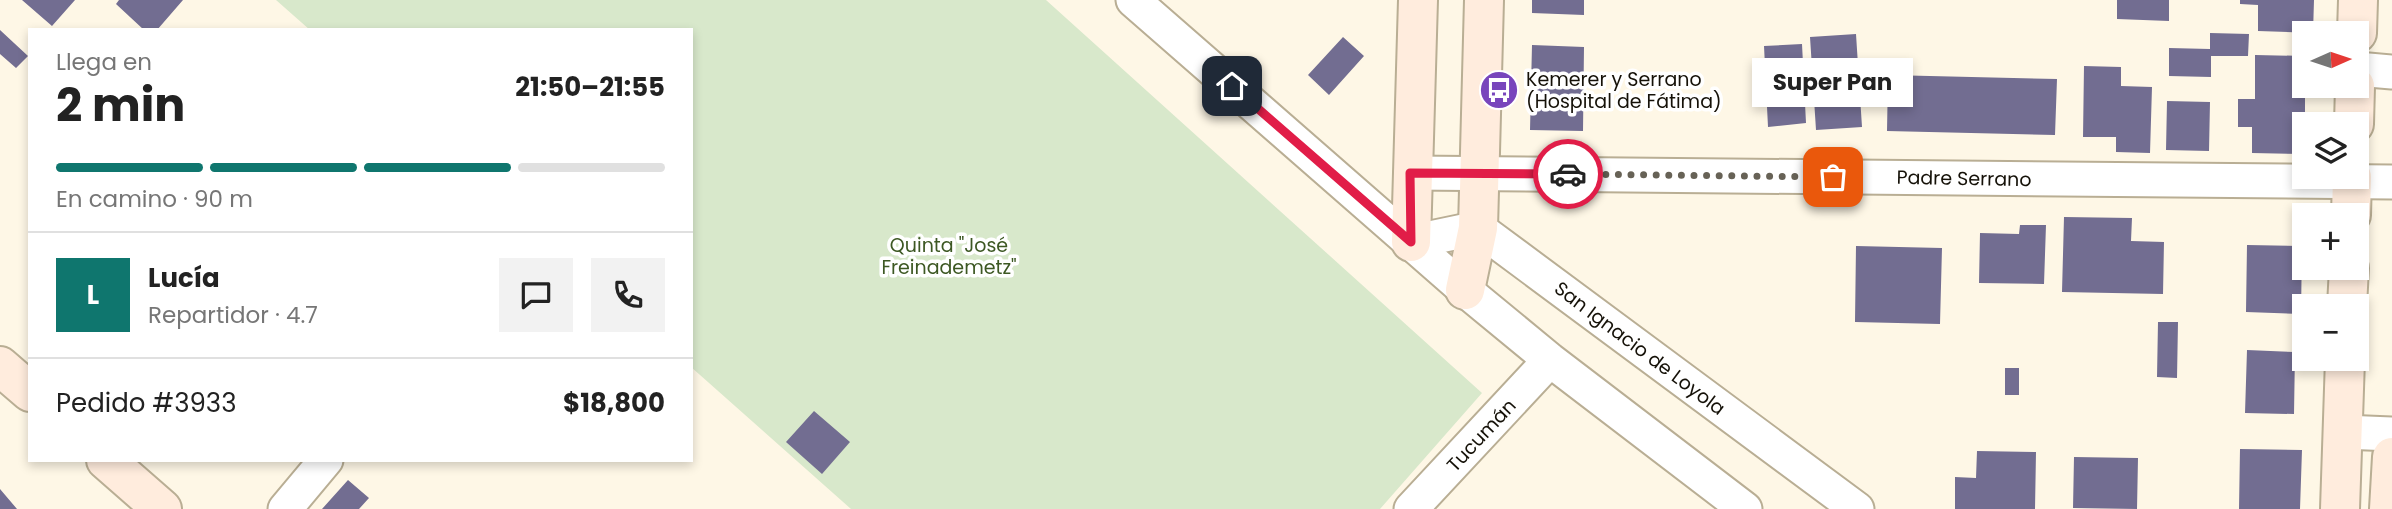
<!DOCTYPE html>
<html lang="es">
<head>
<meta charset="utf-8">
<style>
	:root { --surface:#fff; --page:#f2f2f2; --text:#222; --muted:#767676; --line:#e0e0e0; --accent:#0f766e }
	body { margin:0; font-family:Poppins,sans-serif; background:var(--page); color:var(--text); height:100vh; display:flex; flex-direction:column; font-size:26px; white-space:nowrap }
	* { box-sizing:border-box; margin:0 }
	p { font-size:23px; color:var(--muted) }
	.icon { flex:none; width:38px; height:38px; fill:none; stroke:currentColor; stroke-width:2; stroke-linecap:round; stroke-linejoin:round }
	.map { position:relative; flex:1; overflow:hidden }
	.sheet { position:absolute; left:28px; top:28px; width:665px; height:434px; display:flex; flex-direction:column; background:var(--surface); border-radius:0px; box-shadow:0 4px 10px #0003 }
	.sheet>* { flex:none }
	.needle { width:46px; rotate:87deg }
	.buttons { position:absolute; left:2292px; top:21px; display:grid; gap:14px }
	.buttons a { display:grid; place-items:center; width:77px; height:77px; border-radius:0px; background:var(--surface); box-shadow:0 4px 10px #0003; font-size:35px }
	.pin { position:absolute; display:grid; place-items:center; width:60px; height:60px; color:#fff; margin:-30px; border-radius:14px; box-shadow:0 4px 10px #0006 }
	.courier { position:absolute; display:grid; place-items:center; width:70px; height:70px; margin:-35px; border:5px solid #e11d48; border-radius:50%; background:#fff; color:#222; box-shadow:0 2px 9px #0007 }
	.bubble { position:absolute; height:49px; border-radius:0px; background:var(--surface); box-shadow:0 4px 10px #0003; font-size:23px; font-weight:700; line-height:49px; text-align:center }
	.overview em { font-style:normal; font-weight:700 }
	.overview div { display:flex; flex-direction:column-reverse }
	.overview { display:flex; align-items:center; justify-content:space-between; height:119px; padding:0 28px }
	h1 { font-size:46px; font-weight:700; line-height:52px }
	.bar { display:grid; grid-template-columns:repeat(4,1fr); gap:10px 7px; align-content:center; height:84px; padding:0 28px }
	.bar i { height:9px; border-radius:5px; background:var(--line) }
	.bar .on { background:var(--accent) }
	.bar p { grid-column:span 4 }
	.line { display:flex; align-items:center; gap:18px; padding:0 28px; border-top:2px solid var(--line) }
	.line div { flex:1 }
	.round { display:grid; place-items:center; flex:none; width:74px; height:74px; border-radius:0px; background:var(--page) }
	.map>svg:first-child { display:block }
</style>
</head>
<body>
<div class="map">
<svg width="2392" height="509" viewBox="0 0 2392 509">
	<rect width="100%" height="100%" fill="#fef7e6"/>
	<path fill="#d8e8cb" d="M276,0h770l436,393 -102,116h-529l-160,-142v-337h-381z"/>
	<path fill="#726d91" d="M22,0h53l-23,26z
		M119,0h64l-26,30h-13l-28,-26z
		M1532,0h52v15l-52,-2z
		M2117,0h52v21l-52,-2z
		M2240,0h74l-1,33 -55,-2v-26l-18,-1z
		M0,30l28,26 -12,12 -16,-14z
		M2210,33l39,1 -1,22h-37v21l-42,-1v-28l41,1z
		M1856,34l6,93 -46,3 -6,-93z
		M1343,37l21,19 -35,39 -21,-20z
		M1802,44l4,79 -38,4 -4,-81z
		M1532,45l52,2 -1,84 -53,-1z
		M2255,55l50,1v98l-53,-1v-26h-14v-28h17z
		M2084,66l37,1v19l31,1 -2,66 -34,-1v-15h-33z
		M1888,75l169,4 -2,56 -168,-4z
		M2167,101l43,1 -1,49 -43,-1z
		M2064,217l68,1 -1,23 33,1 -1,52 -101,-2z
		M2020,225h26l-2,59 -65,-1 1,-50 39,1z
		M2247,245l55,1 -1,68 -55,-2z
		M1856,246l86,2 -2,76 -85,-2z
		M2158,322h20l-1,56 -20,-1z
		M2247,350l48,2 -1,62 -49,-1z
		M2005,368h14v27h-14z
		M814,411l36,31 -28,32 -36,-32z
		M2240,449l62,1 -2,59h-61z
		M1977,451l59,1 -1,57h-80v-32l21,1z
		M2074,457l64,1 -1,51 -64,-1z
		M348,480l21,18 -10,11h-37z
		M0,489l17,20h-17z"/>
	<g fill="none" stroke-linecap="round" stroke-linejoin="round">
		<g stroke="#b9ae94" stroke-width="37">
			<path id="street" d="M1133,0l332,290 85,70 195,149
				M2357,69l35,3
				M1411,173l981,9
				M1411,242l67,-14 379,281
				M2343,432l49,2
				M285,509l41,-49
				M1411,509l139,-149"/>
		</g>
		<g stroke="#b9ae94" stroke-width="42">
			<path id="secondary" d="M2357,33l1,-33
				M2354,124l1,-38
				M2351,215l1,-38
				M1411,242l7,-242
				M1465,290l13,-62 6,-228
				M2347,306l2,-38
				M0,366l30,26
				M106,460l56,49
				M2340,509l5,-150
				M2389,509l3,-52"/>
		</g>
		<use href="#street" stroke="#fff" stroke-width="33"/>
		<use href="#secondary" stroke="#ffecdd" stroke-width="38"/>
	</g>
	<g fill="none" stroke-linecap="round" stroke-linejoin="round">
		<path stroke="#676256" stroke-width="7" stroke-dasharray="0 12.6" d="M1568,174l265,3"/>
		<path stroke="#e11d48" stroke-width="9" d="M1232,86l179,156 -1,-69 158,1"/>
	</g>
	<defs>
		<g id="bus-disc" transform="scale(2.0125)"><circle r="9.5" fill="#7845bc" stroke="#fff"/><path d="M-5-6H5V4H4V6H2V4H-2V6H-4V4H-5ZM-3.5-4V0h7V-4ZM-3.5 1.2v1.5H-2V1.2ZM2 1.2v1.5H3.5V1.2Z" fill="#fff"/></g>
	</defs>
	<g fill-rule="evenodd">
		<use href="#bus-disc" x="1499" y="90"/>
	</g>
	<g text-anchor="middle" stroke-width="7" stroke-linejoin="round" paint-order="stroke">
		<g font-size="19" fill="#151108" stroke="#fff" text-anchor="start">
			<text x="1526" y="86">Kemerer y Serrano<tspan x="1526" dy="22">(Hospital de Fátima)</tspan></text>
		</g>
		<g font-size="19" fill="#151108" stroke="#fff">
			<text transform="translate(1964 178) rotate(1)" y="7">Padre Serrano</text>
			<text transform="translate(1640 348) rotate(37)" y="7">San Ignacio de Loyola</text>
			<text transform="translate(1481 435) rotate(-47)" y="7">Tucumán</text>
		</g>
		<g font-size="19" fill="#3d5823" stroke="#fff">
			<text x="949" y="252">Quinta "José<tspan x="949" dy="22">Freinademetz"</tspan></text>
		</g>
	</g>
</svg>
<div class="buttons">
<a><svg class="needle" viewBox="-14 -14 28 28"><path d="M0-13l5 13h-10z" fill="#e53935"/><path d="M0 13l5-13h-10z" fill="#767676"/></svg></a>
<a><svg class="icon" aria-label="layers" viewBox="0 0 24 24"><path d="M12 4l9 5-9 5-9-5zM3 14l9 5 9-5"/></svg></a>
<a>+</a>
<a>−</a>
</div>
<div class="pin" style="left:1833px;top:177px;background:#ea580c"><svg class="icon" aria-label="bag" viewBox="0 0 24 24"><path d="M5 8h14l-1 12H6zM9 8a3 3 0 0 1 6 0"/></svg></div>
<div class="pin" style="left:1232px;top:86px;background:#1f2937"><svg class="icon" aria-label="home" viewBox="0 0 24 24"><path d="M3 11l9-7 9 7M6 9v11h12V9"/></svg></div>
<div class="courier" style="left:1568px;top:174px"><svg class="icon" aria-label="car" viewBox="0 0 24 24"><path d="M5 17H2v-5l4-1 3-4h7l3 4 3 1v5h-3M9 17h6M6 11h13"/><circle cx="7" cy="17" r="2"/><circle cx="17" cy="17" r="2"/></svg></div>
<div class="bubble" style="left:1752px;top:58px;width:161px">Super Pan</div>
<section class="sheet">
<div class="overview"><div><h1>2 min</h1><p>Llega en</p></div><em>21:50–21:55</em></div>
<div class="bar"><i class="on"></i><i class="on"></i><i class="on"></i><i></i><p>En camino · 90 m</p></div>
<div class="line" style="height:126px"><b class="round" style="background:var(--accent);color:#fff">L</b><div><b>Lucía</b><p>Repartidor · 4.7</p></div><a class="round"><svg class="icon" aria-label="chat" viewBox="0 0 24 24"><path d="M4 5h16v11H9l-5 4z"/></svg></a><a class="round"><svg class="icon" aria-label="phone" viewBox="0 0 24 24"><path d="M5 4h4l2 5-3 2q2 4 5 5l2-3 5 2v4C11 20 4 13 5 4z"/></svg></a></div>
<div class="line" style="height:91px"><div>Pedido #3933</div><b>$18,800</b></div>
</section>
</div>
</body>
</html>
